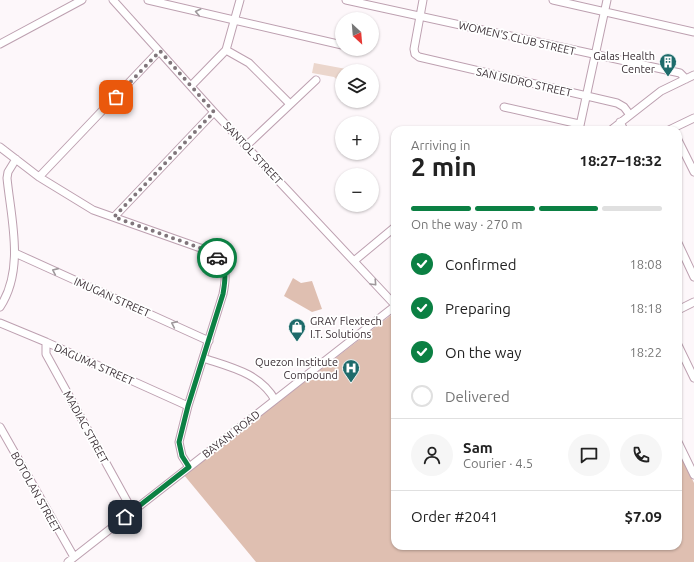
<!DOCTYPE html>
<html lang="en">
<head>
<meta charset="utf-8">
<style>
	:root { --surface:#fff; --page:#f6f6f6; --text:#222; --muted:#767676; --line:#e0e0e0; --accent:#0b8043 }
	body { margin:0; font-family:Ubuntu,sans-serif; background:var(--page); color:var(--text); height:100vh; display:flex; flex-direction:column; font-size:15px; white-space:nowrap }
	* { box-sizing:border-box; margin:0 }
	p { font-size:13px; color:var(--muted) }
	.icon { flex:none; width:22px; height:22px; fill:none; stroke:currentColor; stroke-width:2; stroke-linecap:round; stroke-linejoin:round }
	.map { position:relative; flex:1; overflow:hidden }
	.details { position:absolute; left:391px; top:126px; width:291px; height:424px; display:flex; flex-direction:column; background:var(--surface); border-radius:12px; box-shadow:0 1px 3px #0004 }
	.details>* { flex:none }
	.needle { width:26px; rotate:154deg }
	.buttons { position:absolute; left:335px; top:12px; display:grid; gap:8px }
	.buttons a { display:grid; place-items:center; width:44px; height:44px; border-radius:50%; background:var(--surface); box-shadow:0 1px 3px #0004; font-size:20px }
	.pin { position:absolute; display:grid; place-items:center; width:34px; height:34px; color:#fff; margin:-17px; border-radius:8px; box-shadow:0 2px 6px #0006 }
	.courier { position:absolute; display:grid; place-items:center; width:40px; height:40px; margin:-20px; border:3px solid #0b8043; border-radius:50%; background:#fff; color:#222; box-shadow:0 1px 5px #0007 }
	.summary em { font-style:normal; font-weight:600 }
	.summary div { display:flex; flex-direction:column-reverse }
	.summary { display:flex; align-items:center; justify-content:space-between; height:68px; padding:0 20px }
	h1 { font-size:26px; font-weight:600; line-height:30px }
	.bar { display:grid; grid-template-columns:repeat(4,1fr); gap:6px 4px; align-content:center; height:48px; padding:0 20px }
	.bar i { height:5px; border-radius:3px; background:var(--line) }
	.bar .on { background:var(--accent) }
	.bar p { grid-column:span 4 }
	.line { display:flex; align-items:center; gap:10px; padding:0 20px; border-top:1px solid var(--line) }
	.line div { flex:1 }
	.round { display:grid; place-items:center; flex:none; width:42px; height:42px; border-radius:21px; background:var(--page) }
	ol { padding:0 20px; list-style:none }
	li { display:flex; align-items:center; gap:12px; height:44px }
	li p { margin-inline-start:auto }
	li .icon { padding:4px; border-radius:50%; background:var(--accent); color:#fff; stroke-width:4 }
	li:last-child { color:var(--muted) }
	li i { width:22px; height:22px; border:2px solid var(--line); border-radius:50% }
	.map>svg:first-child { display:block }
</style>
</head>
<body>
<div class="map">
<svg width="694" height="562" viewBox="0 0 694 562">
	<rect width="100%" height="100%" fill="#fdf7fa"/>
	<path fill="#ebd6cc" d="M314,63l43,8h-15v13l-8,-7 -22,-4z"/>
	<path fill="#dfbfb1" d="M293,278l8,5 11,-2 10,28 -10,3 -28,-16z
		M395,312v234h283v-97l16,34v79h-438l-72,-87z"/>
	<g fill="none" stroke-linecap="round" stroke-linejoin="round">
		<g stroke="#bda0b0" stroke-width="9">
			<path id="minor" d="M113,0l101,112 181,193
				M148,0l194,45
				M346,0l334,73 6,6
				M423,0l-9,49 1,5 4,3 198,46 7,4 6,8
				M553,0l141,32
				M0,44l82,-44
				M226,50l23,13 41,41
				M191,86l35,-36 14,-50
				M504,107l75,17
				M620,122l4,8
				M579,130l28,-130
				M611,130l50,-39 33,-16
				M669,130l25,-12
				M678,140l16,32
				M246,146l70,-66
				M0,147l39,30 54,33 113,40c20,14 22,20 17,44l-35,112 -9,36 3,14 7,11
				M39,177l120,-126
				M114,217l100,-105
				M678,243l16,34
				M15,253l194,88
				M354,261l41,-34
				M0,307c25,-38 11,-88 7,-129l1,-6 8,-13
				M678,310l16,-8
				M0,323l46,19 142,64
				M46,342v12l87,158
				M678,345l16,33
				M203,358c27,9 57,15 72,42
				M0,427l74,130
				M678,442l16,33
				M68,562l327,-256"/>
		</g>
		<use href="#minor" stroke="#fff" stroke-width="7"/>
	</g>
	<defs><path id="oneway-chevron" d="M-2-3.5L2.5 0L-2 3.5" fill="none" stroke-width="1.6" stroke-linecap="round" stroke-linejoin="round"/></defs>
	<g stroke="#9e989b">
		<use href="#oneway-chevron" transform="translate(198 12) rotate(-167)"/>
		<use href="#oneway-chevron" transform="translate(55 271) rotate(-156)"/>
		<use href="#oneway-chevron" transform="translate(374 283) rotate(47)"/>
		<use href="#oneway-chevron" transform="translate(174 324) rotate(-156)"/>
	</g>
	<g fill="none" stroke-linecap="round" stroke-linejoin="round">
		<path stroke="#80767b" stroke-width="4" stroke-dasharray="0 7.2" d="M116,97l44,-46 54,61 -100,105 92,33 11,8"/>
		<path stroke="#0b8043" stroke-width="5" d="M125,517l64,-50 -7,-11 -3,-14 9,-36 35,-112c2,-13 5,-26 -6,-36"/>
	</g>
	<defs>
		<g id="building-pin" transform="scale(0.9)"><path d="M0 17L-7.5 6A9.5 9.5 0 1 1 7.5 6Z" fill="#1e6b6b" stroke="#fff"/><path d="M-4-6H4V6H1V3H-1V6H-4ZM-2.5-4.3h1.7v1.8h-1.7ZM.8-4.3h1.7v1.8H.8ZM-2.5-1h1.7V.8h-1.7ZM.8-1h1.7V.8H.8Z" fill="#fff"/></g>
		<g id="shop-pin" transform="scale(0.9)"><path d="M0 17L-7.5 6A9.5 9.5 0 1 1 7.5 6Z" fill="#1e6b6b" stroke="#fff"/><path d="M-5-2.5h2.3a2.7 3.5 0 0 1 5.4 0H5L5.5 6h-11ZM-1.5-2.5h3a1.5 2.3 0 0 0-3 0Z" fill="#fff"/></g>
		<g id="hospital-pin" transform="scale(0.9)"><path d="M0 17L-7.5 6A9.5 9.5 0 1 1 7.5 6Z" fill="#1e6b6b" stroke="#fff"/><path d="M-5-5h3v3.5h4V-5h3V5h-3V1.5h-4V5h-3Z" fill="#fff"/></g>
	</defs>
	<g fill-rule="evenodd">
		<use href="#building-pin" x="668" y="62"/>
		<use href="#shop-pin" x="297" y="327"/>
		<use href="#hospital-pin" x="351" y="368"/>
	</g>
	<g text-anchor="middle" stroke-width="3.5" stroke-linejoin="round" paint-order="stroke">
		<g font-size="11" fill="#3c3137" stroke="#fff">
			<text transform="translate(517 38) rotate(13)" y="4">WOMEN'S CLUB STREET</text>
			<text transform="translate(524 82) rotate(13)" y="4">SAN ISIDRO STREET</text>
			<text transform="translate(253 153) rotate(47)" y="4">SANTOL STREET</text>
			<text transform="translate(112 297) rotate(24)" y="4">IMUGAN STREET</text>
			<text transform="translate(94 364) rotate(24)" y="4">DAGUMA STREET</text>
			<text transform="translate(86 427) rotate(61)" y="4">MADIAC STREET</text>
			<text transform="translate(231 434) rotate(-38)" y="4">BAYANI ROAD</text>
			<text transform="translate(36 492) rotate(61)" y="4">BOTOLAN STREET</text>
		</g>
		<g font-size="11" fill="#3c3137" stroke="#fff" text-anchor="end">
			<text x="655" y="60">Galas Health<tspan x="655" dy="13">Center</tspan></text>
			<text x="310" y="325" text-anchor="start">GRAY Flextech<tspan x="310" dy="13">I.T. Solutions</tspan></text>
			<text x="338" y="366">Quezon Institute<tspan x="338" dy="13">Compound</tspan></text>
		</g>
	</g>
</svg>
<div class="buttons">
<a><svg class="needle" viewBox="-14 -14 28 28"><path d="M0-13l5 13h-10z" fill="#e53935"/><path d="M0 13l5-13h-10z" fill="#767676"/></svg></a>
<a><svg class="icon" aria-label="layers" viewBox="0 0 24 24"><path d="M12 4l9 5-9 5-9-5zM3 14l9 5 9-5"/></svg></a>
<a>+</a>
<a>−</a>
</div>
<div class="pin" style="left:116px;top:97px;background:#ea580c"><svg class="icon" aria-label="bag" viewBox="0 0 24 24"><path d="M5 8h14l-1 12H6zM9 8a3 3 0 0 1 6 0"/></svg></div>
<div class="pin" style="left:125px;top:517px;background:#1f2937"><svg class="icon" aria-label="home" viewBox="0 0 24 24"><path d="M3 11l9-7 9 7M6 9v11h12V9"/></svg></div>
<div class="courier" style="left:217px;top:258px"><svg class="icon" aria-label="car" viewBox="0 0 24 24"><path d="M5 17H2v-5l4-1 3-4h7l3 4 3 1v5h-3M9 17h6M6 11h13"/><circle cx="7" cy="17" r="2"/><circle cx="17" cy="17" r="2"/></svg></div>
<section class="details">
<div class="summary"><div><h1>2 min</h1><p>Arriving in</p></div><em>18:27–18:32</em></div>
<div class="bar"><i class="on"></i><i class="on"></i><i class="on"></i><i></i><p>On the way · 270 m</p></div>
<ol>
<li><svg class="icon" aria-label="check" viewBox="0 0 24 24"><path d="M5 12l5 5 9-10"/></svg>Confirmed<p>18:08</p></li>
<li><svg class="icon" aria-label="check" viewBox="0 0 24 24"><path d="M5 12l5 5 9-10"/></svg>Preparing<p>18:18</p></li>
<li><svg class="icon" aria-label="check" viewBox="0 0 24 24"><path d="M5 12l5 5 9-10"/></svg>On the way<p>18:22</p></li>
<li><i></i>Delivered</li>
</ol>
<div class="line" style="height:72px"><a class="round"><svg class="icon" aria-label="person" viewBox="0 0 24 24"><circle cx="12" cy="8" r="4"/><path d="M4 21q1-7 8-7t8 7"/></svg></a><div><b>Sam</b><p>Courier · 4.5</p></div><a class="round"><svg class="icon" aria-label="chat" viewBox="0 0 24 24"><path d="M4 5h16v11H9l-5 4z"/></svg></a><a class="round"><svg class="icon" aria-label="phone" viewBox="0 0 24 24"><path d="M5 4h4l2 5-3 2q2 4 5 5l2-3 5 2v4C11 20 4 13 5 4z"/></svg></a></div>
<div class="line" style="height:52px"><div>Order #2041</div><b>$7.09</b></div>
</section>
</div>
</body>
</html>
